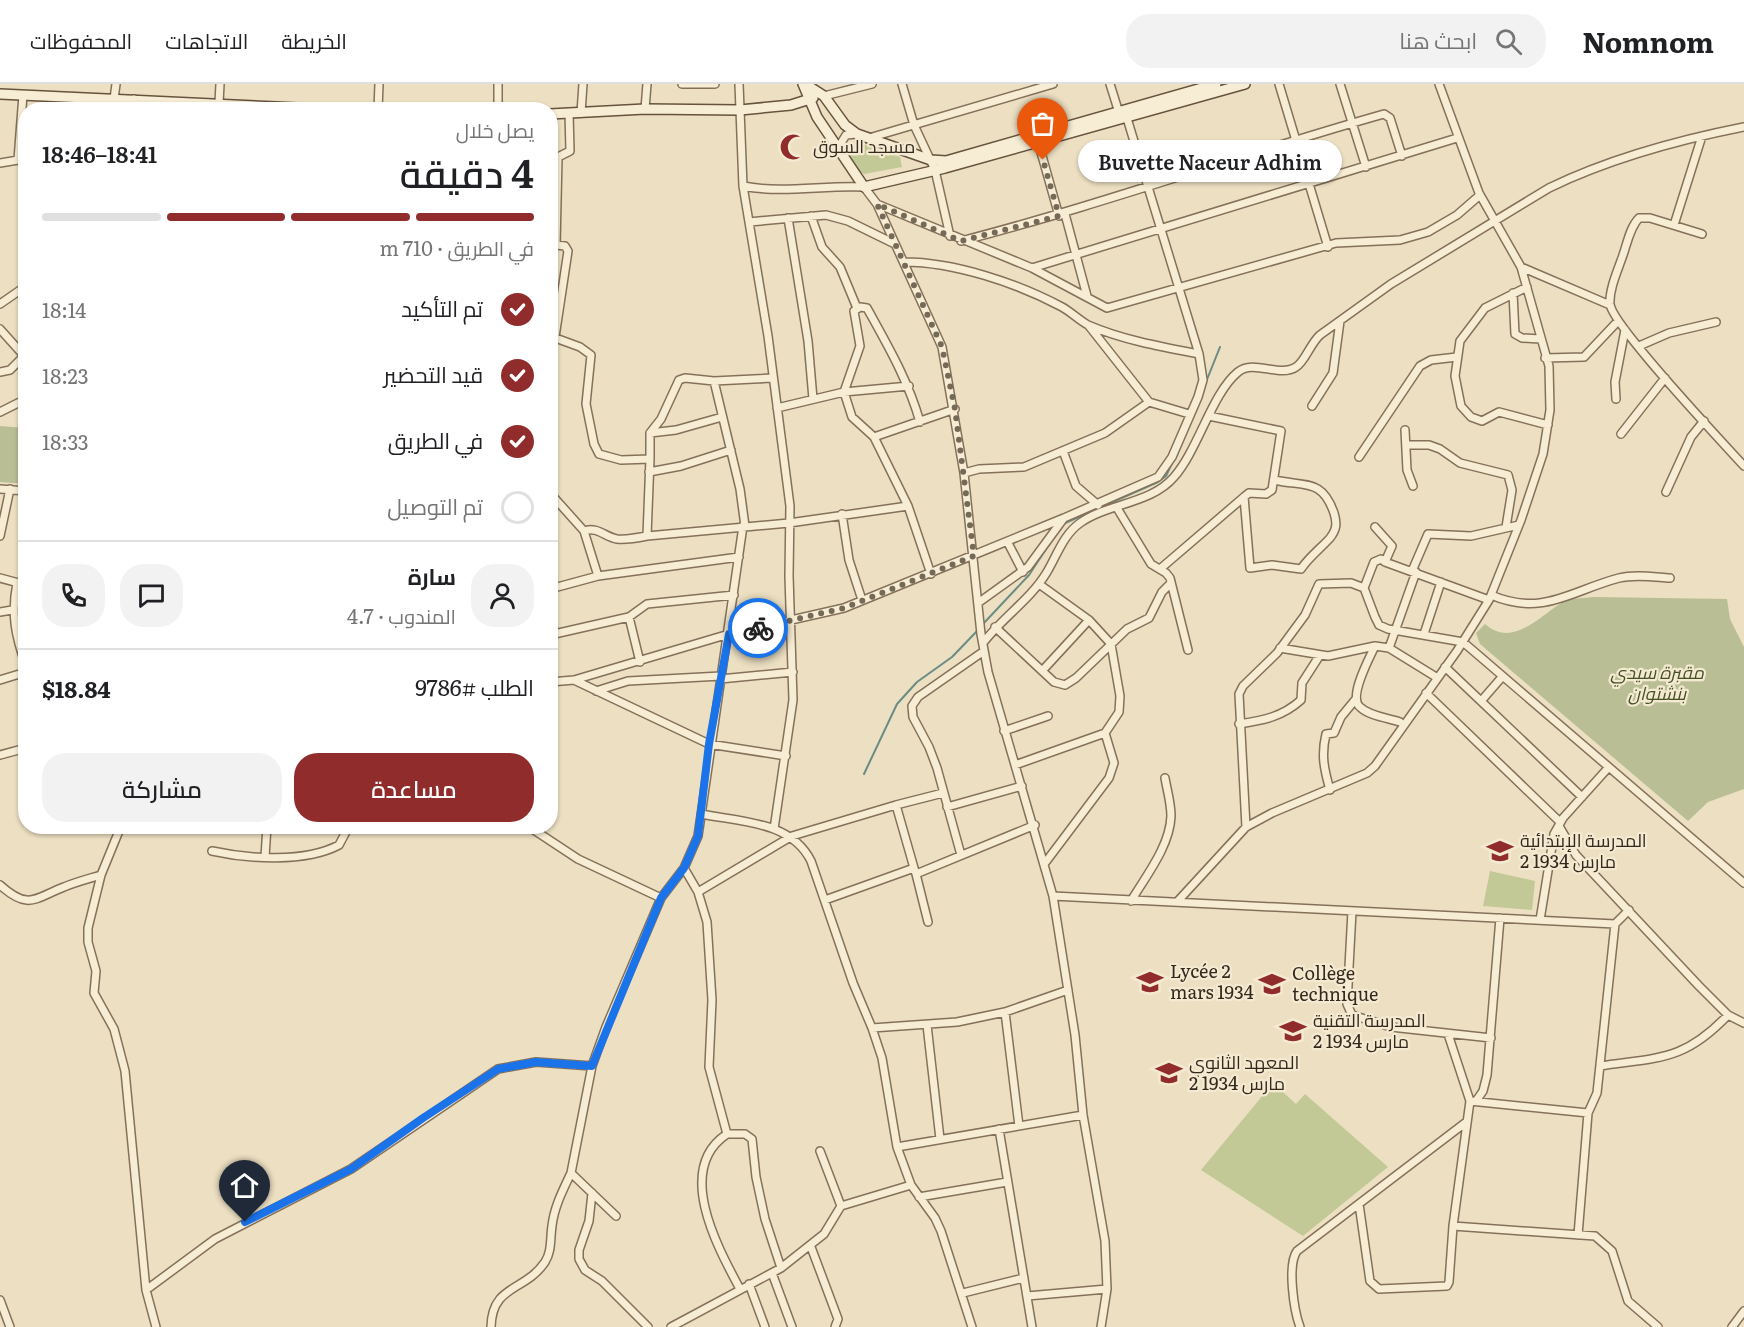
<!DOCTYPE html>
<html lang="ar">
<head>
<meta charset="utf-8">
<style>
	:root { --surface:#fff; --page:#f2f2f2; --text:#202124; --muted:#757577; --line:#e0e0e0; --accent:#912c2d }
	body { margin:0; font-family:Literata,Cairo,serif; background:var(--page); color:var(--text); direction:rtl; height:100vh; display:flex; flex-direction:column; font-size:22px; white-space:nowrap }
	* { box-sizing:border-box; margin:0 }
	p { font-size:20px; color:var(--muted) }
	.icon { flex:none; width:33px; height:33px; fill:none; stroke:currentColor; stroke-width:2; stroke-linecap:round; stroke-linejoin:round }
	.map { position:relative; flex:1; overflow:hidden; direction:ltr }
	.drawer { position:absolute; left:18px; top:18px; width:540px; height:732px; display:flex; flex-direction:column; background:var(--surface); border-radius:24px; box-shadow:0 2px 4px #0004; direction:rtl }
	.drawer>* { flex:none }
	.pin { position:absolute; display:grid; place-items:center; width:51px; height:51px; color:#fff; margin:-62px -26px; border-radius:50% 50% 50% 0; rotate:-45deg; box-shadow:0 0 6px #0007 }
	.pin .icon { rotate:45deg }
	.courier { position:absolute; display:grid; place-items:center; width:60px; height:60px; margin:-30px; border:4px solid #1a73e8; border-radius:50%; background:#fff; color:#222; box-shadow:0 2px 8px #0007 }
	.bubble { position:absolute; height:42px; border-radius:21px; background:var(--surface); box-shadow:0 2px 4px #0004; font-size:20px; font-weight:600; line-height:42px; text-align:center; direction:rtl }
	.head em { font-style:normal; font-weight:600 }
	.head div { display:flex; flex-direction:column-reverse }
	.head { display:flex; align-items:center; justify-content:space-between; height:102px; padding:0 24px }
	h1 { font-size:39px; font-weight:600; line-height:45px }
	.bar { display:grid; grid-template-columns:repeat(4,1fr); gap:9px 6px; align-content:center; height:72px; padding:0 24px }
	.bar i { height:8px; border-radius:4px; background:var(--line) }
	.bar .active { background:var(--accent) }
	.bar p { grid-column:span 4 }
	.line { display:flex; align-items:center; gap:15px; padding:0 24px; border-top:2px solid var(--line) }
	.line div { flex:1 }
	.round { display:grid; place-items:center; flex:none; width:63px; height:63px; border-radius:24px; background:var(--page) }
	ol { padding:0 24px; list-style:none }
	li { display:flex; align-items:center; gap:18px; height:66px }
	li p { margin-inline-start:auto }
	li .icon { padding:6px; border-radius:50%; background:var(--accent); color:#fff; stroke-width:4 }
	li:last-child { color:var(--muted) }
	li i { width:33px; height:33px; border:3px solid var(--line); border-radius:50% }
	.button { display:flex; gap:12px; margin-top:auto; padding:12px 24px }
	.button a { flex:1; height:69px; border-radius:24px; background:var(--accent); color:#fff; font-size:24px; font-weight:600; line-height:69px; text-align:center }
	.button a+a { background:var(--page); color:var(--text) }
	header { display:flex; align-items:center; gap:36px; box-sizing:border-box; height:84px; padding:0 30px; background:var(--surface); border-bottom:2px solid var(--line) }
	header strong { font-size:28px }
	nav { display:flex; gap:33px; margin-inline-start:auto; font-size:21px }
	.search { width:420px; height:54px; background:var(--page); display:flex; align-items:center; gap:15px; box-sizing:border-box; padding:0 21px; border-radius:24px; color:var(--muted); font-size:22px }
	.map>svg:first-child { display:block }
</style>
</head>
<body>
<header>
<strong>Nomnom</strong>
<div class="search"><svg class="icon" aria-label="search" viewBox="0 0 24 24"><circle cx="10" cy="10" r="6"/><path d="M15 15l6 6"/></svg>ابحث هنا</div>
<nav><a>الخريطة</a><a>الاتجاهات</a><a>المحفوظات</a></nav>
</header>
<div class="map">
<svg width="1744" height="1243" viewBox="0 0 1744 1243">
	<rect width="100%" height="100%" fill="#ecdfc2"/>
	<path fill="#c3c996" d="M855,57l45,16 2,10 -38,7 -6,-4 -11,-19z
		M1490,787l45,10 -3,29 -49,-4z
		M1273,999l23,21 9,-10 83,73 -85,69 -102,-66z"/>
	<path fill="#b9be95" d="M0,342l25,2v56l-25,-2z
		M1594,513l133,2 3,20 14,28v142l-36,13 -20,19 -208,-177 -4,-11 9,-9c29,26 58,-12 80,-23 8,-3 20,-3 29,-4z"/>
	<g fill="none" stroke-linecap="round" stroke-linejoin="round">
		<path stroke="#6b8c84" stroke-width="2" d="M1206,298l14,-35
			M1063,440l95,-42 8,-6 8,-17
			M983,540l46,-49 21,-32
			M864,690l33,-70 20,-22 35,-25 27,-28"/>
		<g stroke="#85715a" stroke-width="10">
			<path id="street" d="M682,0h33
				M739,0l4,102 25,150 22,170 -1,70 4,124 -19,129
				M902,0l12,41 21,45 15,66
				M1110,0l10,32
				M1279,0l49,163
				M1340,0l26,83
				M23,11l-5,65 8,1
				M824,12l48,-12
				M114,15l2,-15
				M219,19l1,-19
				M210,25v1
				M645,25l2,-25
				M132,26l2,-11
				M378,26l1,-26
				M498,26v-26
				M581,29l2,-29
				M1126,31l73,239
				M869,54l184,-54
				M1037,54l22,78
				M838,64l8,-13 11,-1
				M550,72l8,1 12,-6 -1,-38
				M0,79l18,-3
				M743,102c40,8 80,-1 121,1l13,17 65,143 22,126 17,161 7,38 65,224 22,139 8,80 22,126 2,48 -6,38
				M877,120l155,64 75,40 229,-65 64,-3 28,-8 29,-17 23,-20
				M1065,130l22,82
				M811,132l11,31 18,20 17,41
				M788,134l20,123 5,58
				M749,138l77,-7 22,6 47,23
				M1674,141l28,-89
				M1702,150l-52,-16h-11c-9,9 -12,26 -16,37 -5,15 -14,34 -13,49 2,21 113,139 134,162
				M961,157c143,-37 281,-87 423,-127l6,4 12,38
				M904,178c50,0 113,21 158,45 9,5 17,13 26,18 35,15 74,22 111,29l4,26 -5,17 -26,60 -14,20 -94,41 -36,49 -50,36
				M1521,183l89,38
				M1032,184l425,-130
				M1527,203l-42,21 -25,33 -5,35 6,30 10,11 11,4 17,-9 49,13
				M1513,209l2,41 7,4 18,1
				M0,220l26,-18
				M0,245l26,29
				M550,252l30,11 11,8 -5,49 8,40 5,10 22,6 29,-1 -3,77c-10,2 -20,4 -30,3 -12,-2 -20,-13 -33,-8l14,45 -48,13
				M555,253l13,-86 -3,-5 -9,-1 2,-88
				M1639,262l30,-13 47,-11
				M1545,274l39,-1 34,-36
				M0,288l10,-2 14,-14
				M714,297l26,108 5,37
				M1616,315l-1,-17 10,-52
				M1149,318l40,12
				M1312,322l21,-33 7,-52
				M777,324l67,-16 65,-6
				M0,328l26,-13
				M1405,346l2,40 6,16
				M650,349l26,-3 46,-13
				M1621,350l44,-56
				M874,353l-22,-20 -8,-25 16,-46 -6,-35 6,-4 7,1c21,38 41,72 53,114
				M1408,361h21l11,4 20,14 48,12 4,15 -6,37
				M1063,367l13,35 22,19
				M1359,373l61,-91 11,-6 26,-3
				M650,375v-26l11,-14 18,-39 6,-2 29,3 59,-3
				M649,388l32,-6 50,-16
				M964,389l15,-4 45,-2 81,-34 44,-31 -60,-76
				M0,405l26,2
				M1666,408l25,-55 13,-16
				M550,409l34,38
				M1244,413l6,71 22,-3 29,4c8,-12 19,-20 29,-31 7,-9 7,-15 4,-25 -12,-35 -29,-26 -60,-33
				M1117,424l34,56 15,9 4,5 18,72
				M842,430l7,46 13,40
				M1375,443l17,19 -7,16 -4,-3 -7,3 -10,26 11,29 4,8 9,4 75,13 281,241
				M0,452l10,-47
				M647,452l142,-13 119,-17
				M1008,459l15,29
				M1385,478l104,38
				M1160,485l84,-72 5,-4 17,1 6,-4 9,-59 -72,-15
				M1412,487l16,-37 43,2 48,-11
				M931,490l-23,-68 -34,-69 81,-28
				M598,492l141,-19
				M0,494l26,7
				M17,499c-6,30 -2,53 9,82
				M1039,500l50,36 22,24 9,52 -1,16 -14,21 9,30 -5,15 -64,85
				M1491,511c52,22 79,-4 128,-17 16,-4 35,-1 51,0
				M0,528l12,-2
				M629,533l11,45
				M995,543l59,55 11,3 11,-7 51,-49 22,-11 13,-26 9,-9
				M1424,550l17,-52
				M550,551l79,-18 18,-13 87,-9
				M983,559c19,-25 48,-44 64,-71 10,-17 17,-38 33,-49 28,-20 71,-19 94,-46 24,-27 38,-84 64,-105 16,-13 41,6 58,-5 9,-5 14,-23 24,-32l71,-51 158,-96c60,-29 129,-48 195,-61
				M1280,564l48,8 47,-10
				M1389,564l27,-76
				M550,573l3,25
				M1445,583l137,130
				M1042,587l47,-51
				M720,595l73,-7
				M0,596l26,-8
				M574,596l155,-46 115,-26 220,-90
				M550,598l24,-2 135,64 77,12
				M596,607l32,-10 93,-5
				M1426,609l134,129
				M1482,616l20,-23
				M1400,638c-12,-4 -31,-6 -40,-15 -12,-10 9,-48 15,-61l14,2 47,29
				M1239,640c25,-4 43,-7 62,-24l1,-17 18,-28
				M1004,647l44,-15
				M0,671l26,-7
				M1015,681l90,-32
				M1330,706c-6,-21 -9,-35 -4,-56l8,-1 7,-16 14,-17
				M896,721l47,-12
				M947,723l75,-21
				M701,730c40,8 90,7 110,47l42,122 19,45 85,-6 48,-10 63,-22
				M121,742l-20,49 -13,53v14l8,29 -2,22 20,36 11,42 21,219 10,37
				M528,742l50,33 83,39
				M1559,742l17,29 123,131 29,29 16,8
				M1246,743l-7,-133 4,-8 34,-33 28,-38 14,-31 32,-1 13,5
				M212,767c36,8 93,12 127,-6l10,-19
				M961,771l-24,-87 -8,-21 -16,-30 -1,-11 6,-9 66,-46
				M265,773l2,-31
				M684,784l14,24 9,30 5,78 -3,67 18,67c-53,35 -9,114 13,155
				M916,790l12,48
				M0,801c29,26 35,13 64,2 12,-5 24,-8 37,-12
				M698,808l94,-56 104,-31 18,63
				M1053,812l562,28 14,-14
				M825,816l89,-32 2,6 119,-49
				M1131,817c15,-25 39,-55 40,-85 0,-13 -4,-26 -6,-38
				M1177,818l69,-75 26,-14 95,-40 8,-7 82,-115 32,-51 32,-80 22,-66 7,-44 -1,-44 -28,-99 -42,-74 -40,-109
				M1352,827l-5,93 5,11 39,12 100,11
				M1540,836l14,-86 9,-16 45,-50
				M1005,928l14,114
				M927,941l13,114
				M1448,950l22,67 -17,125 142,10 17,15 16,50 30,26
				M1600,982c60,-9 84,-5 128,-51
				M1470,1017l118,12 9,-20 18,-169
				M1476,1017l7,-10 4,-16 13,-157
				M999,1045l33,198
				M727,1050h18l7,5 4,38 9,42 16,49
				M897,1063l186,-32
				M820,1067l21,55
				M911,1101l24,33 6,13 31,96
				M592,1109l-3,28 -10,29v9l6,11 17,11 46,46
				M919,1113l88,-15
				M1359,1120l11,77 9,8 68,-3 2,-4 4,-56
				M616,1132l-45,-43 21,-107 14,-39 55,-129 23,-30 14,-32 45,-310
				M1578,1151l10,-122
				M811,1163l27,72 -3,8
				M772,1189l20,54
				M749,1200l16,43
				M146,1206l69,-51 136,-70 147,-100 38,-7 56,4
				M963,1209l61,-15
				M1027,1212l80,-7
				M0,1216l10,27
				M491,1243c1,-43 34,-35 54,-65 7,-11 5,-23 7,-36 2,-19 11,-36 19,-53
				M671,1243l110,-59 43,-34 17,-28 70,-21 -14,-38 -15,-89 -10,-30
				M1300,1243c-6,-16 -13,-62 -3,-76l168,-128
				M1732,1243l12,-16"/>
		</g>
		<g stroke="#66523d" stroke-width="12">
			<path id="secondary" d="M803,0l14,33 47,70 81,-19 300,-84
				M805,0l19,12 21,29 12,9 74,26 15,1 270,-77
				M0,10l341,16
				M550,30l95,-5 95,1 51,-5 22,-7"/>
		</g>
		<use href="#street" stroke="#f7edd4" stroke-width="7"/>
		<use href="#secondary" stroke="#f7edd4" stroke-width="9"/>
	</g>
	<g fill="none" stroke-linecap="round" stroke-linejoin="round">
		<path stroke="#756957" stroke-width="6" stroke-dasharray="0 10.8" d="M758,544l86,-20 130,-52 -19,-147 -13,-62 -65,-143 84,37 98,-25 -16,-56"/>
		<path stroke="#1a73e8" stroke-width="8" d="M245,1138l106,-53 72,-51 75,-49 38,-7 56,4 69,-168 23,-30 14,-32 11,-92 20,-110 29,-6"/>
	</g>
	<defs>
		<g id="mosque-bare" transform="scale(2.07)"><path d="M3.5-4.9A6 6 0 1 0 3.5 4.9A5 5 0 1 1 3.5-4.9Z" fill="#912c2d" stroke="#f4ead1" stroke-width="2.5" paint-order="stroke"/></g>
		<g id="school-bare" transform="scale(2.07)"><path d="M0-5L7-2L0 1L-7-2ZM-4 1L0 2.5L4 1V4Q0 6-4 4Z" fill="#912c2d" stroke="#f4ead1" stroke-width="2.5" paint-order="stroke"/></g>
	</defs>
	<g fill-rule="evenodd">
		<use href="#mosque-bare" x="793" y="63"/>
		<use href="#school-bare" x="1500" y="767"/>
		<use href="#school-bare" x="1150" y="898"/>
		<use href="#school-bare" x="1272" y="900"/>
		<use href="#school-bare" x="1293" y="947"/>
		<use href="#school-bare" x="1169" y="989"/>
	</g>
	<g text-anchor="middle" stroke-width="4.5" stroke-linejoin="round" paint-order="stroke">
		<g font-size="18" fill="#35291d" stroke="#f4ead1" text-anchor="start">
			<text x="813" y="69">مسجد السوق</text>
			<text x="1520" y="763">المدرسة الإبتدائية<tspan x="1520" dy="21">2 مارس 1934</tspan></text>
			<text x="1170" y="894">Lycée 2<tspan x="1170" dy="21">mars 1934</tspan></text>
			<text x="1292" y="896">Collège<tspan x="1292" dy="21">technique</tspan></text>
			<text x="1313" y="943">المدرسة التقنية<tspan x="1313" dy="21">2 مارس 1934</tspan></text>
			<text x="1189" y="985">المعهد الثانوي<tspan x="1189" dy="21">2 مارس 1934</tspan></text>
		</g>
		<g font-size="18" font-style="italic" fill="#455025" stroke="#f4ead1">
			<text x="1657" y="595">مقبرة سيدي<tspan x="1657" dy="21">بنشتوان</tspan></text>
		</g>
	</g>
</svg>
<div class="pin" style="left:1043px;top:76px;background:#ea580c"><svg class="icon" aria-label="bag" viewBox="0 0 24 24"><path d="M5 8h14l-1 12H6zM9 8a3 3 0 0 1 6 0"/></svg></div>
<div class="pin" style="left:245px;top:1138px;background:#1f2937"><svg class="icon" aria-label="home" viewBox="0 0 24 24"><path d="M3 11l9-7 9 7M6 9v11h12V9"/></svg></div>
<div class="courier" style="left:758px;top:544px"><svg class="icon" aria-label="bike" viewBox="0 0 24 24"><circle cx="6" cy="16" r="4"/><circle cx="18" cy="16" r="4"/><path d="M6 16l4-8h5l3 8M10 8l3 8H6M13 5h3"/></svg></div>
<div class="bubble" style="left:1078px;top:56px;width:264px">Buvette Naceur Adhim</div>
<section class="drawer">
<div class="head"><div><h1>4 دقيقة</h1><p>يصل خلال</p></div><em>18:41–18:46</em></div>
<div class="bar"><i class="active"></i><i class="active"></i><i class="active"></i><i></i><p>في الطريق · 710 m</p></div>
<ol>
<li><svg class="icon" aria-label="check" viewBox="0 0 24 24"><path d="M5 12l5 5 9-10"/></svg>تم التأكيد<p>18:14</p></li>
<li><svg class="icon" aria-label="check" viewBox="0 0 24 24"><path d="M5 12l5 5 9-10"/></svg>قيد التحضير<p>18:23</p></li>
<li><svg class="icon" aria-label="check" viewBox="0 0 24 24"><path d="M5 12l5 5 9-10"/></svg>في الطريق<p>18:33</p></li>
<li><i></i>تم التوصيل</li>
</ol>
<div class="line" style="height:108px"><a class="round"><svg class="icon" aria-label="person" viewBox="0 0 24 24"><circle cx="12" cy="8" r="4"/><path d="M4 21q1-7 8-7t8 7"/></svg></a><div><b>سارة</b><p>المندوب · 4.7</p></div><a class="round"><svg class="icon" aria-label="chat" viewBox="0 0 24 24"><path d="M4 5h16v11H9l-5 4z"/></svg></a><a class="round"><svg class="icon" aria-label="phone" viewBox="0 0 24 24"><path d="M5 4h4l2 5-3 2q2 4 5 5l2-3 5 2v4C11 20 4 13 5 4z"/></svg></a></div>
<div class="line" style="height:78px"><div>الطلب #9786</div><b>$18.84</b></div>
<div class="button"><a>مساعدة</a><a>مشاركة</a></div>
</section>
</div>
</body>
</html>
